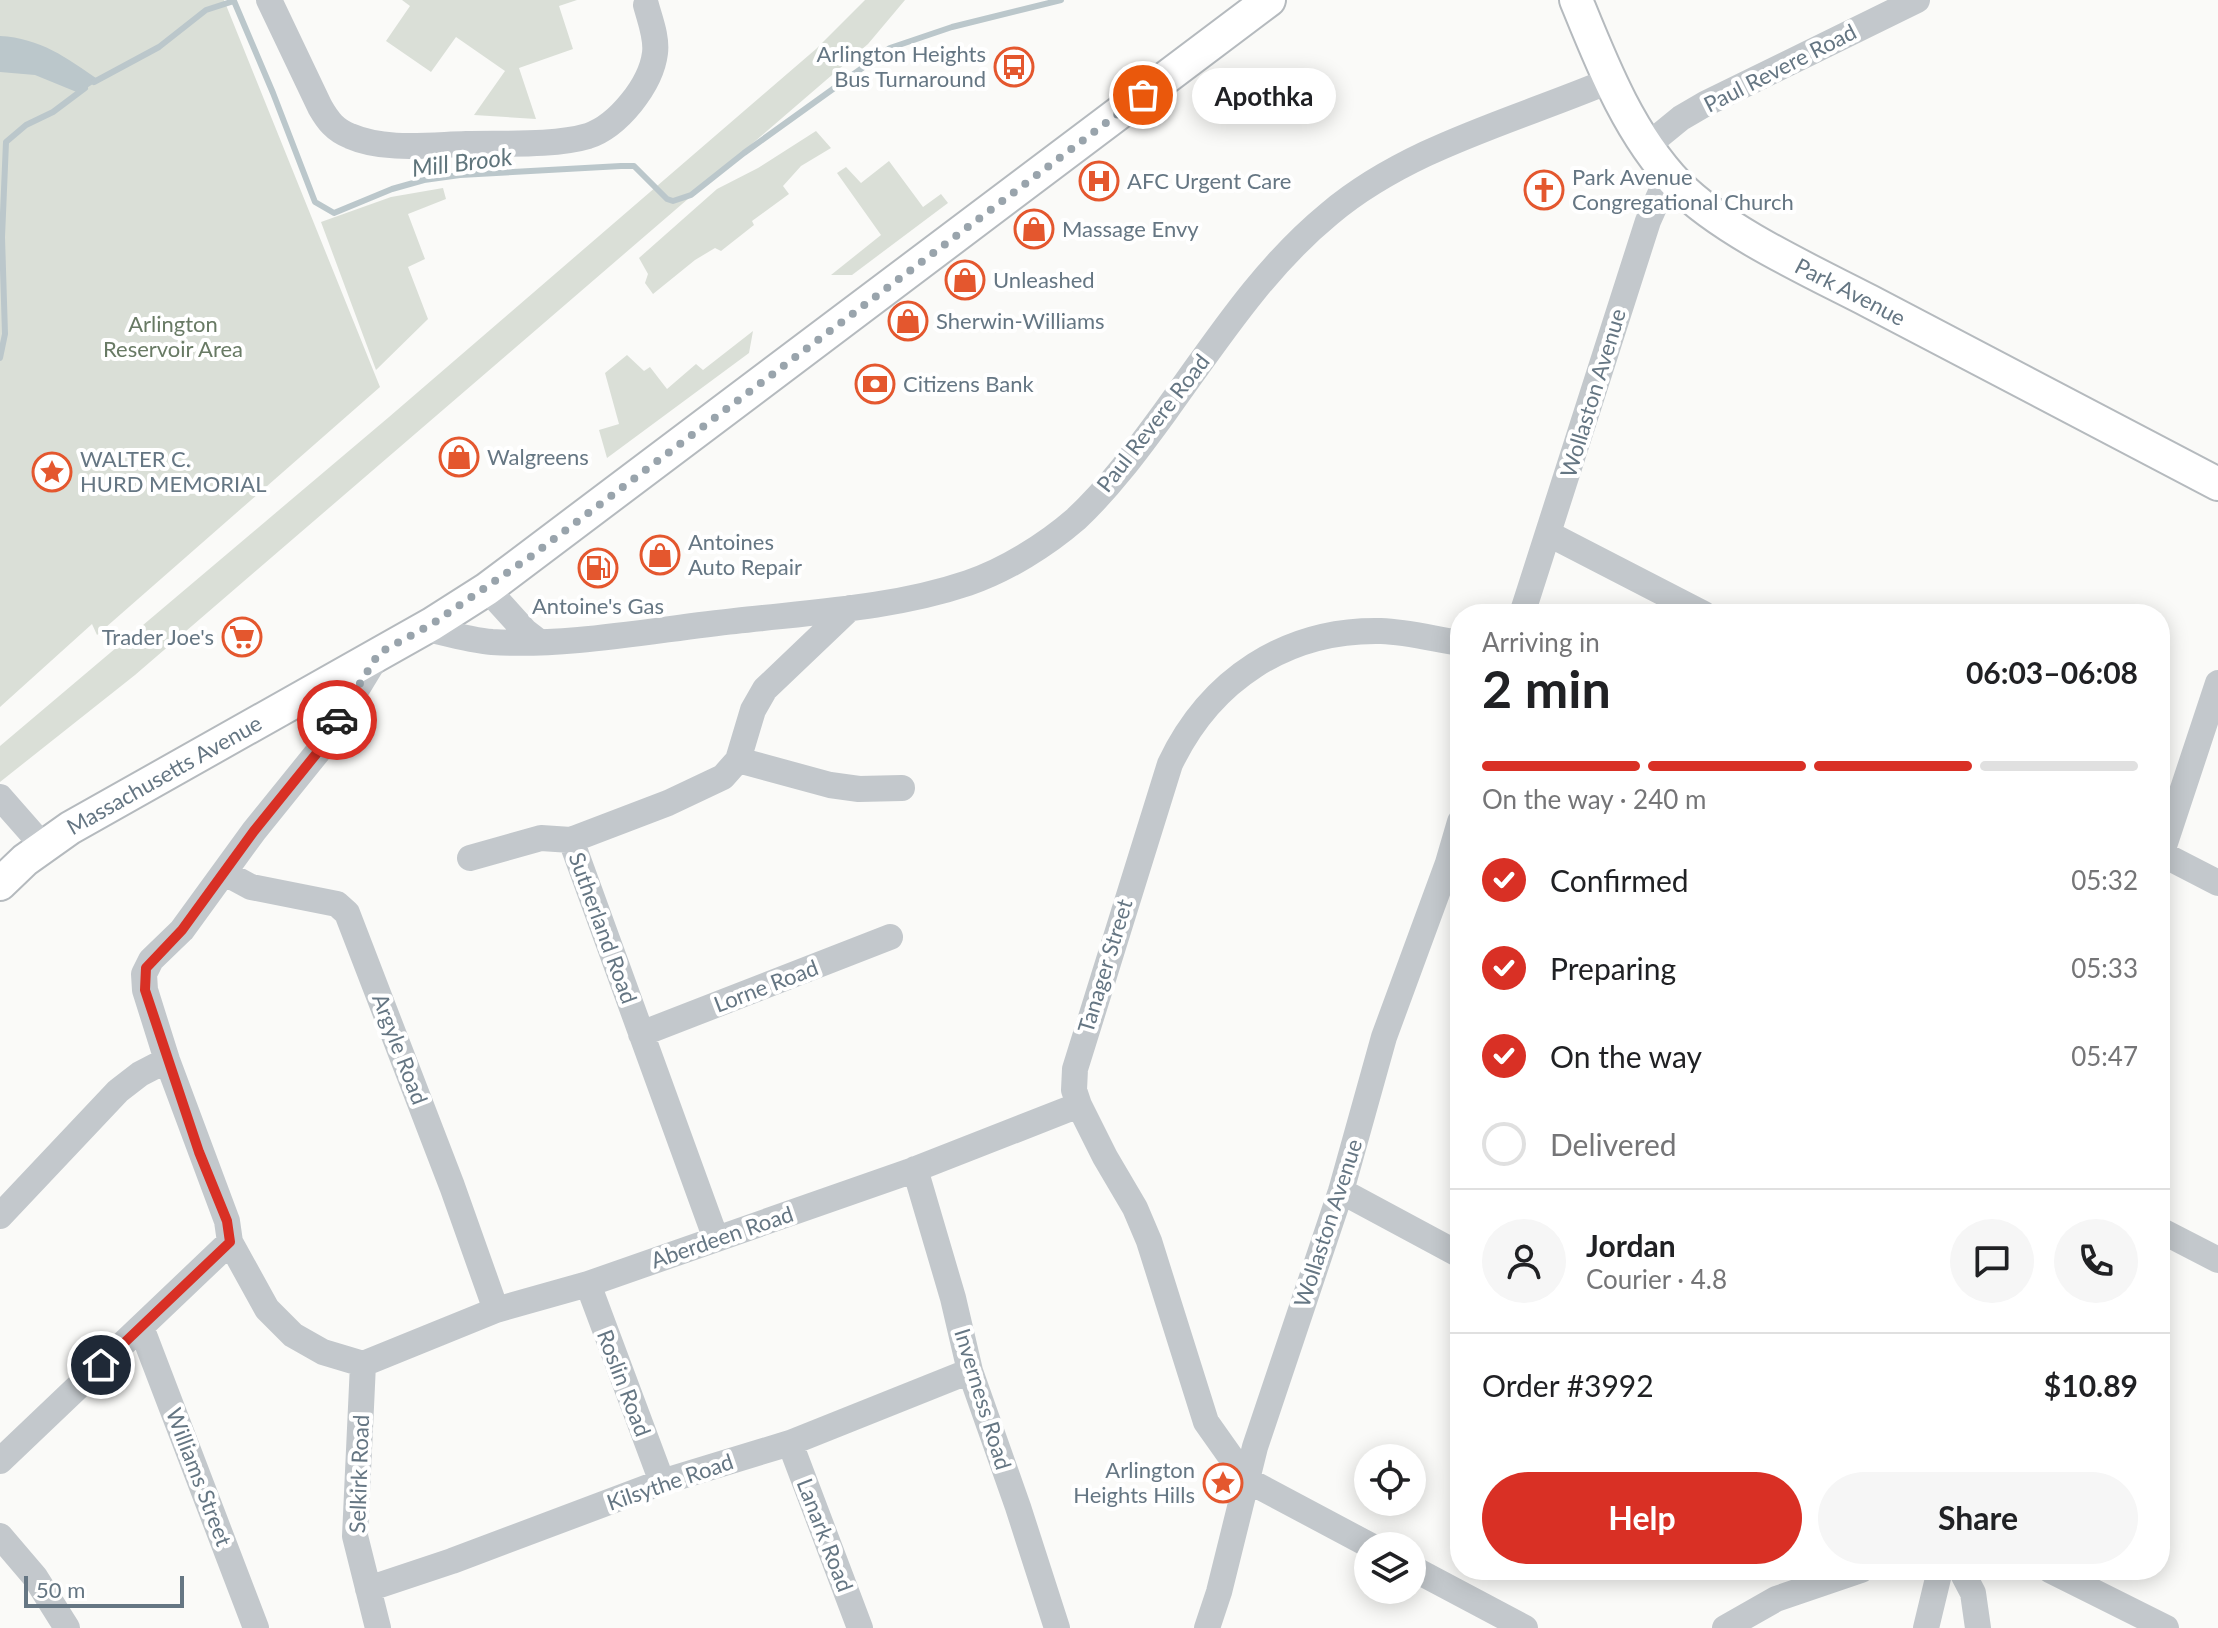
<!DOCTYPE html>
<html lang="en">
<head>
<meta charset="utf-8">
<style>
	:root { --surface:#fff; --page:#f6f6f6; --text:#202124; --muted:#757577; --line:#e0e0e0; --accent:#d93025 }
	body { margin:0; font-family:Lato,sans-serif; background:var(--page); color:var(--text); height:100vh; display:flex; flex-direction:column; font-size:30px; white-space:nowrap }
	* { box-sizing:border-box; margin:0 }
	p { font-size:26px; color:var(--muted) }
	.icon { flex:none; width:44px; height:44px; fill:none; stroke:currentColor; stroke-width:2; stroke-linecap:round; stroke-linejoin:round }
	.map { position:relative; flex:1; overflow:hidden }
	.drawer { position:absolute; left:1450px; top:604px; width:720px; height:976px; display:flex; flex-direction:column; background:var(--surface); border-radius:32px; box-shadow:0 4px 20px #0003 }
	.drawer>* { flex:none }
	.controls { position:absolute; left:1354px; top:1444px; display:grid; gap:16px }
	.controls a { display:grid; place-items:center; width:72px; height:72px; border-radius:50%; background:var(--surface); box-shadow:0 4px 20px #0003; font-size:40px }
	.scale { position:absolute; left:24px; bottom:20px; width:160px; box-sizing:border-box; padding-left:8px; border:4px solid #657683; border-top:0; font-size:22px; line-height:28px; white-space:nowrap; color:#657683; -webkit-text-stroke:6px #fff; paint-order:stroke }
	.pin { position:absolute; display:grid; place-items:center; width:68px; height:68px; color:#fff; margin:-34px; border:4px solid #fff; border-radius:50%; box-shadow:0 2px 8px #0007 }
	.courier { position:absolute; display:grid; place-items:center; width:80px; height:80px; margin:-40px; border:6px solid #d93025; border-radius:50%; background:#fff; color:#222; box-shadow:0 2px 10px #0007 }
	.bubble { position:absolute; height:56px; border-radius:28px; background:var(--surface); box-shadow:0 4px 20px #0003; font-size:26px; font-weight:700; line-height:56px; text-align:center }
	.headline em { font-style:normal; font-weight:700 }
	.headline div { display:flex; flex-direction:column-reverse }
	.headline { display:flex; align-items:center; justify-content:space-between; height:136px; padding:0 32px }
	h1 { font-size:52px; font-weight:700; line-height:60px }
	.bar { display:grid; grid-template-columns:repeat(4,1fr); gap:12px 8px; align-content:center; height:96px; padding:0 32px }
	.bar i { height:10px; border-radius:6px; background:var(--line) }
	.bar .on { background:var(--accent) }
	.bar p { grid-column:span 4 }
	.line { display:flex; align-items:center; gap:20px; padding:0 32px; border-top:2px solid var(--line) }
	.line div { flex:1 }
	.round { display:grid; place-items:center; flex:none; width:84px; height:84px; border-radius:42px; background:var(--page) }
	ol { padding:0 32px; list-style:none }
	li { display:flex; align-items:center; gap:24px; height:88px }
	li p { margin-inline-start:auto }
	li .icon { padding:8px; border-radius:50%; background:var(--accent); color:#fff; stroke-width:4 }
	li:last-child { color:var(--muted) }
	li i { width:44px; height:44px; border:4px solid var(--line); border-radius:50% }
	.action { display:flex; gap:16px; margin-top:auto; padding:16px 32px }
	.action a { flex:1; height:92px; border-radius:48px; background:var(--accent); color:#fff; font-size:32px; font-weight:700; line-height:92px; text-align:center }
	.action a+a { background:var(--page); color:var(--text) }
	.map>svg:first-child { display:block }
</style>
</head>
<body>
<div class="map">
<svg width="2218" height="1628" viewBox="0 0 2218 1628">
	<rect width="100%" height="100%" fill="#fafaf8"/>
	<path fill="#dadfd7" d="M0,0h224l156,387 -283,248 -5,-11 -92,83z
		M402,0h175l-18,6 14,43 -54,19 17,51 -62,-4 31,-44 -49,-34 -25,35 -45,-31 24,-35z
		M865,0h40l-37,44 -733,631 -135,107v-36l389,-329 427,-368z
		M816,131l15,17 -30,18 -18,20 6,8 -37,27 2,4 -33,26 -6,-3 -20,12 -42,34 -8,-11 3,-9 -9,-16 78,-69 41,-21z
		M889,161l34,46 18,-13 7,9 -96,72h-21l50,-40 -44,-62 9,-6 15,16z
		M443,188l3,11 -38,15 17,45 -17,8 20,52 -52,51 -55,-148 70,-25z
		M753,331l-4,22 -142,105 -8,-28 20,-6 -14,-51 22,-18 17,16 6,-4 17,22 29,-25 7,6z"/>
	<path fill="#bbc7cb" d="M0,36c40,2 67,22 99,44l-20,13 -44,-18 -35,-3z"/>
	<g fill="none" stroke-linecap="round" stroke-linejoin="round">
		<path stroke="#bbc7cb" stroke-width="6" d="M94,82l65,-35 47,-37 28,-9 39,92 42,109 19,11 58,-24 32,-9 36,-5 161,-9h13l33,33 6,2 18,-6 53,-42 146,-105 62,-21 109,-27
			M0,358l5,-24 -3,-97 4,-95 20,-17 27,-13 32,-24"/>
		<g stroke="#b5babe" stroke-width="36">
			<g id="major">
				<path id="s1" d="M1576,0c26,64 53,134 102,185 45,46 133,86 191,116 116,62 233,122 349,183"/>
				<path id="s2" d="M0,884l25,-24 45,-32 362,-204 55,-35 782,-589"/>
			</g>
		</g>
		<path stroke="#c3c8cc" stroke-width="26" d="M269,0l51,107c8,14 15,23 30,29 34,15 79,9 116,8 35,-1 89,2 122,-8 30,-10 63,-51 67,-83 2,-16 -5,-33 -9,-48
			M1648,145l33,-27 24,-14 212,-104
			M1549,534l155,80
			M487,589l38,42 13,10
			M1522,614l126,-393 21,-47
			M424,628c22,5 46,12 68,14 77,5 166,-13 243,-21 78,-9 159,-13 233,-38 38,-13 78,-38 108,-64 34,-32 62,-70 89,-107 50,-69 97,-143 164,-198 79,-67 188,-94 282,-134
			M738,760l92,25 29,4 43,-1
			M0,797l43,49
			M2160,853l58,30
			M470,858l71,-20 30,2
			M2160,858l58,-175
			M225,873l26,14 86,17 10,9 105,273 44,124
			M641,1034l249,-97
			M915,1169l38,129 17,73 48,136 39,121
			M1341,1191l119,64
			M0,1216l118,-125 22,-17 27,-14
			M2160,1230l58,30
			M716,1239l-145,-399 97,-37 55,-26 15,-17 15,-50 12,-21 85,-81
			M588,1284l74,198
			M141,1327l115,301
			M363,1364l-40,-12 -30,-17 -26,-26 -37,-67 -3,-21 -60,-161 -22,-70 -1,-16 7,-14 31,-30 72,-99 67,-83 56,-92
			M363,1364l133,-54 92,-26 320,-112 171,-67
			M363,1364l-8,172 23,92
			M790,1443l70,185
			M0,1461l230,-219
			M0,1536l35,41 32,51
			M1371,1546l-124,-66 -41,-58 -57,-181 -14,-33 -30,-51 -26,-52 -5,-15 1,-21 95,-305c40,-84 116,-135 211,-133 27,1 53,8 79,12
			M1412,1568l113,60
			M1961,1570l12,23 5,35
			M2050,1570l116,58
			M368,1589l84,-28 210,-79 128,-39 180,-72
			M1207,1628l12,-36 36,-145 86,-256 43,-154 64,-174 12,-41
			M1725,1628l51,-29 85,-29
			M1926,1628l14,-58"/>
		<use href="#major" stroke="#fff" stroke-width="32"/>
	</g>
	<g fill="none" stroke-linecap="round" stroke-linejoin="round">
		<path stroke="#99a4ac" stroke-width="8" stroke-dasharray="0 14.4" d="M337,720l42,-67 53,-29 98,-67 613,-462"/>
		<path stroke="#d93025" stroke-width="10" d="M101,1365l129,-123 -3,-21 -28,-69 -54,-162 1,-22 36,-38 72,-99 67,-83 16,-28"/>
	</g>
	<defs>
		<g id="bus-ring" transform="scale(2)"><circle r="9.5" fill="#fff" stroke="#e4572e" stroke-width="1.5"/><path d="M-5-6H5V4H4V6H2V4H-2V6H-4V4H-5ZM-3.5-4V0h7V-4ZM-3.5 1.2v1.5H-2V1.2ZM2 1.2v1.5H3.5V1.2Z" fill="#e4572e"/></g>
		<g id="hospital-ring" transform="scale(2)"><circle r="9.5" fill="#fff" stroke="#e4572e" stroke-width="1.5"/><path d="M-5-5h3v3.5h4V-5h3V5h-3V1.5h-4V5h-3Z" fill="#e4572e"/></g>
		<g id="church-ring" transform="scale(2)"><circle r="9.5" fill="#fff" stroke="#e4572e" stroke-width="1.5"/><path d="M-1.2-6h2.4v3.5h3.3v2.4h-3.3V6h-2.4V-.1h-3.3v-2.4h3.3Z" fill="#e4572e"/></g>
		<g id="shop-ring" transform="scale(2)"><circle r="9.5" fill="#fff" stroke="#e4572e" stroke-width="1.5"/><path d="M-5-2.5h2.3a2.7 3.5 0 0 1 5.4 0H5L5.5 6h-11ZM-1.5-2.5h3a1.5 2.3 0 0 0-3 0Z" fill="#e4572e"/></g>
		<g id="bank-ring" transform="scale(2)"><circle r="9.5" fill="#fff" stroke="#e4572e" stroke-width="1.5"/><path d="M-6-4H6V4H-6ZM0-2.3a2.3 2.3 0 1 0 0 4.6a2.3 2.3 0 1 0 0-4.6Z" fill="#e4572e"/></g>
		<g id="sight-ring" transform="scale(2)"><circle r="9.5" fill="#fff" stroke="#e4572e" stroke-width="1.5"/><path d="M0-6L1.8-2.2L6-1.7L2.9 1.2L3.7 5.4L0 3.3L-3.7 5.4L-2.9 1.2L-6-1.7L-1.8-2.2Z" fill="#e4572e"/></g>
		<g id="fuel-ring" transform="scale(2)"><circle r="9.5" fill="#fff" stroke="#e4572e" stroke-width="1.5"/><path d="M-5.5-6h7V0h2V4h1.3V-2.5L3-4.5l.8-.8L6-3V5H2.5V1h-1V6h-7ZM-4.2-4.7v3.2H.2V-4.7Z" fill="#e4572e"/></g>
		<g id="supermarket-ring" transform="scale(2)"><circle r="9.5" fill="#fff" stroke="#e4572e" stroke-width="1.5"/><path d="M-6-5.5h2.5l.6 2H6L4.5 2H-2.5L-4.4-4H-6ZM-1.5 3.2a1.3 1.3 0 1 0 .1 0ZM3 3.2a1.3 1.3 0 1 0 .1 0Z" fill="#e4572e"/></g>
	</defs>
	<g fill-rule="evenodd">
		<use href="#bus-ring" x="1014" y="67"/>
		<use href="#hospital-ring" x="1099" y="181"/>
		<use href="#church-ring" x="1544" y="190"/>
		<use href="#shop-ring" x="1034" y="229"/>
		<use href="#shop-ring" x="965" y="280"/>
		<use href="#shop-ring" x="908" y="321"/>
		<use href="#bank-ring" x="875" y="384"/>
		<use href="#shop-ring" x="459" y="457"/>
		<use href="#sight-ring" x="52" y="472"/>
		<use href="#shop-ring" x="660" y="555"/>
		<use href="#fuel-ring" x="598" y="568"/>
		<use href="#supermarket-ring" x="242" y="637"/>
		<use href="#sight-ring" x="1223" y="1483"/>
	</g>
	<g text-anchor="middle" stroke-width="8" stroke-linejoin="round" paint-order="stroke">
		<g font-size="22" fill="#657683" stroke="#fff" text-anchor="start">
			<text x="986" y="62" text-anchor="end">Arlington Heights<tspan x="986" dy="25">Bus Turnaround</tspan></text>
			<text x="1572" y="185">Park Avenue<tspan x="1572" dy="25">Congregational Church</tspan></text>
			<text x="1127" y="189">AFC Urgent Care</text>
			<text x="1062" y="237">Massage Envy</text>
			<text x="993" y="288">Unleashed</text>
			<text x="936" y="329">Sherwin-Williams</text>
			<text x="903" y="392">Citizens Bank</text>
			<text x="487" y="465">Walgreens</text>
			<text x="80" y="467">WALTER C.<tspan x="80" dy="25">HURD MEMORIAL</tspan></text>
			<text x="688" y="550">Antoines<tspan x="688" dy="25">Auto Repair</tspan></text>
			<text x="598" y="614" text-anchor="middle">Antoine's Gas</text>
			<text x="214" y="645" text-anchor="end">Trader Joe's</text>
			<text x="1195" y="1478" text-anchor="end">Arlington<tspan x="1195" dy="25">Heights Hills</tspan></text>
		</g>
		<g font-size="22" fill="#657683" stroke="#fff">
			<text transform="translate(1780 68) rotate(-27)" y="8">Paul Revere Road</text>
			<text dy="8" stroke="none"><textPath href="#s1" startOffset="416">Park Avenue</textPath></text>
			<text transform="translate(1593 393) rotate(-73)" y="8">Wollaston Avenue</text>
			<text transform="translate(1153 423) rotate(-52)" y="8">Paul Revere Road</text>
			<text dy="8" stroke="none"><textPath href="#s2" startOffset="198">Massachusetts Avenue</textPath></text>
			<text transform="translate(603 928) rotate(70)" y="8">Sutherland Road</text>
			<text transform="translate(1105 966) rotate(-73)" y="8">Tanager Street</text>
			<text transform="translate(766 986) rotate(-21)" y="8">Lorne Road</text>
			<text transform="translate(400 1049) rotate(69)" y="8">Argyle Road</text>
			<text transform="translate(1328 1223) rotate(-72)" y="8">Wollaston Avenue</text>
			<text transform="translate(722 1237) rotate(-19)" y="8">Aberdeen Road</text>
			<text transform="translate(624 1383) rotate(69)" y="8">Roslin Road</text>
			<text transform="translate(983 1399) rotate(73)" y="8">Inverness Road</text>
			<text transform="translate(359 1474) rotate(-88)" y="8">Selkirk Road</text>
			<text transform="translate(199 1477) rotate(69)" y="8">Williams Street</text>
			<text transform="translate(670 1482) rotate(-19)" y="8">Kilsythe Road</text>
			<text transform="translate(825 1535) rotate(69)" y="8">Lanark Road</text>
		</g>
		<g font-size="22" fill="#687a64" stroke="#fff">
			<text x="173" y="332">Arlington<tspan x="173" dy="25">Reservoir Area</tspan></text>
		</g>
		<g font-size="24" font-style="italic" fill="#60757c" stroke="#fff">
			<text transform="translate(462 163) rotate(-7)" y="8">Mill Brook</text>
		</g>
	</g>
</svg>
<div class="controls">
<a><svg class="icon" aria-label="locate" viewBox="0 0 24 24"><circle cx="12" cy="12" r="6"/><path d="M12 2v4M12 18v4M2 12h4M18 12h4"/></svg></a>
<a><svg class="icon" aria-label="layers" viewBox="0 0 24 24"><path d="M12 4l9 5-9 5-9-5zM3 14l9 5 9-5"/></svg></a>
</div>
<div class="scale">50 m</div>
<div class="pin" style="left:1143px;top:95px;background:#ea580c"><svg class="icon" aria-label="bag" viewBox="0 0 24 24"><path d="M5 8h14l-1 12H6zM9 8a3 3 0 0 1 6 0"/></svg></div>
<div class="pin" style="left:101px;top:1365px;background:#1f2937"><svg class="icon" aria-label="home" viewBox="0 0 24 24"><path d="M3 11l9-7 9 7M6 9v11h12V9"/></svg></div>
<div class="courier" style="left:337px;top:720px"><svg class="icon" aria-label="car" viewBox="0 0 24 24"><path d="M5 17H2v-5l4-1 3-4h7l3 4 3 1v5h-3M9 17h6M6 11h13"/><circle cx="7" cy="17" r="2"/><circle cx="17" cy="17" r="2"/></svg></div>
<div class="bubble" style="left:1192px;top:68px;width:144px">Apothka</div>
<section class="drawer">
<div class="headline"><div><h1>2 min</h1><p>Arriving in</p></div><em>06:03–06:08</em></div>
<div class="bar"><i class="on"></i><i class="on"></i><i class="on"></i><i></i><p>On the way · 240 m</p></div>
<ol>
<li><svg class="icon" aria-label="check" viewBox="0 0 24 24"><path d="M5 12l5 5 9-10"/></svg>Confirmed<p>05:32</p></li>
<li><svg class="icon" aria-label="check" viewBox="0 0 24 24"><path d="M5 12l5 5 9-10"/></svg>Preparing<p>05:33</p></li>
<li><svg class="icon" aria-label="check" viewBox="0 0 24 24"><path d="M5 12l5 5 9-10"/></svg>On the way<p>05:47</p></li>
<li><i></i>Delivered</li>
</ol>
<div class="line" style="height:144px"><a class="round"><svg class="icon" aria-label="person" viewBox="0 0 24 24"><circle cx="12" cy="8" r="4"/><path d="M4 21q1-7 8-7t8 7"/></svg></a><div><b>Jordan</b><p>Courier · 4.8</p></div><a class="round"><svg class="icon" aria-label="chat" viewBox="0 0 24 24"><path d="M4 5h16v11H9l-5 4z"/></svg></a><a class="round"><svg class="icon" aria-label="phone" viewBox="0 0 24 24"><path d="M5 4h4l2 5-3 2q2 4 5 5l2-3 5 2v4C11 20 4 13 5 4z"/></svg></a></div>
<div class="line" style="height:104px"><div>Order #3992</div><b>$10.89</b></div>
<div class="action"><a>Help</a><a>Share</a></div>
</section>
</div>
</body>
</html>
